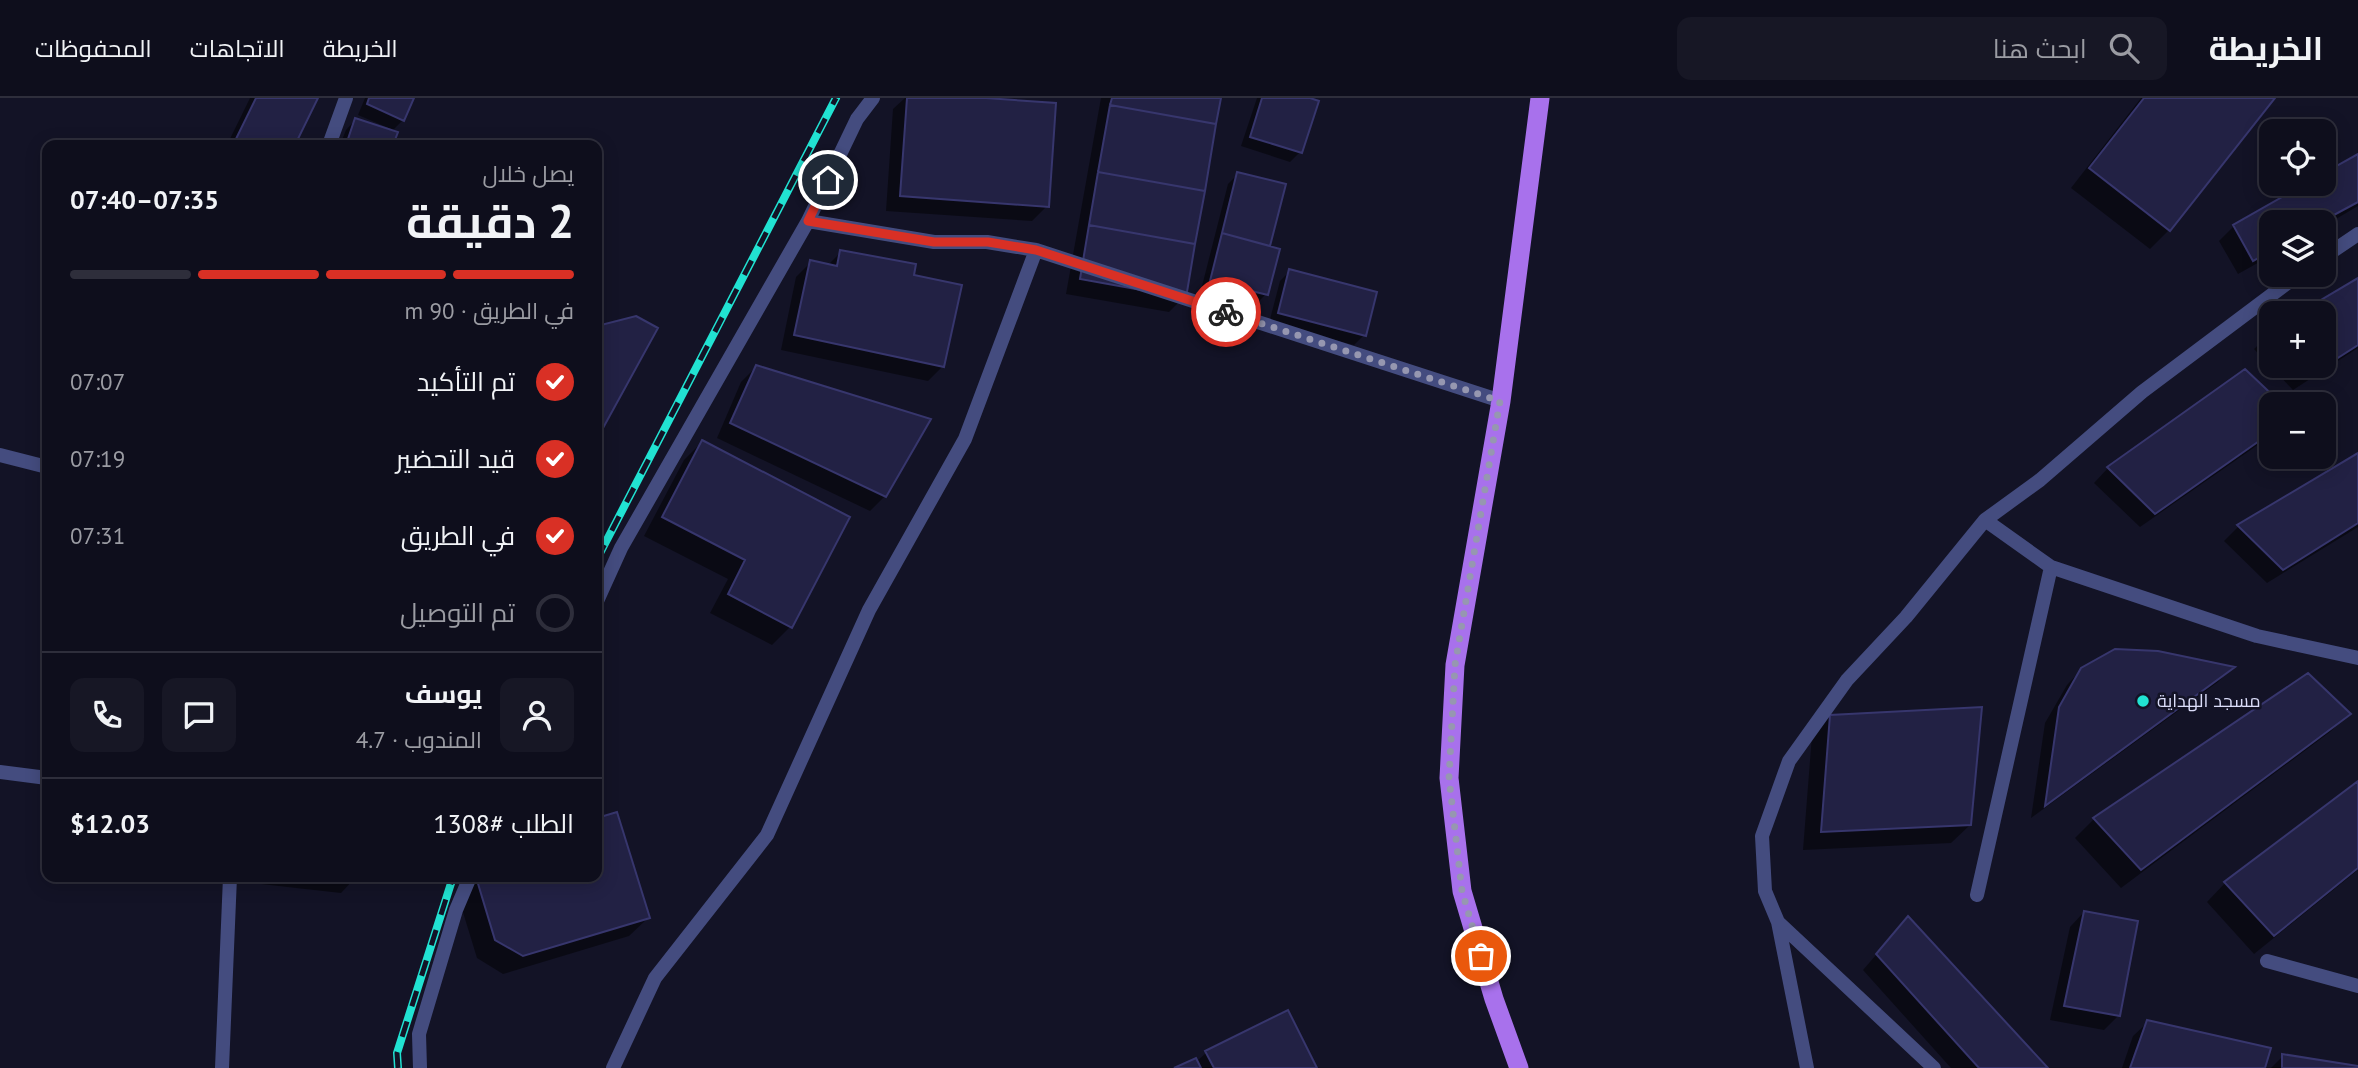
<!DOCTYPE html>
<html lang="ar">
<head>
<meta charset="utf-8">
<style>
	:root { --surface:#0e0e1c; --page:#171725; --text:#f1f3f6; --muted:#9b9ca3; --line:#2e2e3b; --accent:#d93025 }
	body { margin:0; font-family:"PT Sans",Cairo,sans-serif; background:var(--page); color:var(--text); direction:rtl; height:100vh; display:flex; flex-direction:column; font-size:26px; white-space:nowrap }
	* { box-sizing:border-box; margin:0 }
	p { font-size:23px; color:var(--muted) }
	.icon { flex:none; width:38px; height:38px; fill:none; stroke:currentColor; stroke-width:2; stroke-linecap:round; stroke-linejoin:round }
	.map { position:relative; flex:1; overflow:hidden; direction:ltr }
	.details { position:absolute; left:42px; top:42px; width:560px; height:742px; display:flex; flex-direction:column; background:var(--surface); border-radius:14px; box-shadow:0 4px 18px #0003,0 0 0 2px var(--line); direction:rtl }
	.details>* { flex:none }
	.buttons { position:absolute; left:2259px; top:21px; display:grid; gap:14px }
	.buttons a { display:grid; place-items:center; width:77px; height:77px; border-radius:14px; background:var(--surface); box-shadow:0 4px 18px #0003,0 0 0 2px var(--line); font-size:35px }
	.pin { position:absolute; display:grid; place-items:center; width:60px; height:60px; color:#fff; margin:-30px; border:4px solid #fff; border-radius:50%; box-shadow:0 2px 7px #0007 }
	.courier { position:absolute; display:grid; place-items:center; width:70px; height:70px; margin:-35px; border:5px solid #d93025; border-radius:50%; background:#fff; color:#222; box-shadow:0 2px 9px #0007 }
	.overview em { font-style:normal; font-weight:700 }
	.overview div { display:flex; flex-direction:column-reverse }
	.overview { display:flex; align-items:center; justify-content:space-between; height:119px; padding:0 28px }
	h1 { font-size:46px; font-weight:700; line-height:52px }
	.bar { display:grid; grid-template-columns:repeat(4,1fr); gap:10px 7px; align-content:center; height:84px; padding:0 28px }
	.bar i { height:9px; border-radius:5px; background:var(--line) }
	.bar .on { background:var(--accent) }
	.bar p { grid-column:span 4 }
	.line { display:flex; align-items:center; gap:18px; padding:0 28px; border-top:2px solid var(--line) }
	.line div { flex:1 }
	.round { display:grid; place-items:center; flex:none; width:74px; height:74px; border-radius:14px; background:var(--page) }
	ol { padding:0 28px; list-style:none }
	li { display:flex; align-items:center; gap:21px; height:77px }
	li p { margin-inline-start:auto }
	li .icon { padding:7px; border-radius:50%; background:var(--accent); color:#fff; stroke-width:4 }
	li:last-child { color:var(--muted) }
	li i { width:38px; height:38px; border:4px solid var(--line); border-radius:50% }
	header { display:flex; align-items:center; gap:42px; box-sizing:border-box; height:98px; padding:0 35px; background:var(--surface); border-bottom:2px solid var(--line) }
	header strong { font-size:33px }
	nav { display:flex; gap:38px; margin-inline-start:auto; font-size:24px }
	.search { width:490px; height:63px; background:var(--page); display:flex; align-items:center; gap:18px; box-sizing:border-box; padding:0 24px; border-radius:14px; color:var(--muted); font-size:26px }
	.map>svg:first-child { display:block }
</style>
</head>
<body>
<header>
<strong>الخريطة</strong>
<div class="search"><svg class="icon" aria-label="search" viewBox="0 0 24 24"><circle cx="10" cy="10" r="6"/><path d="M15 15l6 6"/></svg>ابحث هنا</div>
<nav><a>الخريطة</a><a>الاتجاهات</a><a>المحفوظات</a></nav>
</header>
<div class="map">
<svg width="2358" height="970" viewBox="0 0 2358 970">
	<rect width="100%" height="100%" fill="#131326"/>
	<path fill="#0007" d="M250,0h66l-23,47h-66z
		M365,0h47l-9,22 -12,12 5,1 -4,12h-52l6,-15 9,-10 35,11 1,-2 -33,-14z
		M905,0h56l86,108 -15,15 -146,-10 7,-102z
		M1101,0h118l-35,199 -15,15 -103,-18z
		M1257,0h47l-4,54 -10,10 -49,-16z
		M2141,0h132l-104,132 -19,19 -79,-61z
		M2358,58v50l-34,20v-4h-52v33l-34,19 -19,-33 15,-15 75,-42h15v-9z
		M1238,76l46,11 -16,62 -2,47 -10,10 -55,-14 27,-106z
		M841,154l71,24 31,90 -15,15 -147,-31 15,-73 15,-15 17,3z
		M1290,173l74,64 -10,10 -85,-22 11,-42z
		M2358,182v68l-65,42 -39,-41 18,-17v34h52v-53h-21z
		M635,220l20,11 -58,106v-107z
		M756,269l129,129 -15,15 -153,-73 24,-56z
		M2245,273l35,33h-8v31l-132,92 -46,-44 14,-15z
		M702,344l88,185 -18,18 -62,-32 18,-34 -84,-43 40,-76z
		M2358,357v72l-91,56 -43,-42 14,-14z
		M2231,570l-13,14 -187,136 14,-95 22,-38 15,-16z
		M2308,578l40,38 -18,18 -209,156 -46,-50 19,-19z
		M1830,618l140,109 -19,18 -148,7 9,-115z
		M2358,685v87l-104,84 -47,-52 18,-19z
		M615,716l33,104 -19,18 -126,38 -26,-16 -19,-62 7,-19h132v-58z
		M253,779h103l-15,16 -89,-10z
		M2084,814l35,103 -15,15 -54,-10 20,-93z
		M1908,820l138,150h-95l-88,-98z
		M2148,924l115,46h-141l11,-32z
		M1206,955l109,15h-137l18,-6z
		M2283,958l75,12h-87z"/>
	<path fill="#222144" stroke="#37366d" stroke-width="2" d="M256,0h62l-23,47h-62z
		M369,0h45l-10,23 -37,-17z
		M907,0h79l70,5 -7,104 -149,-11z
		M1112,0h109l-5,26 -106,-19z
		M1262,0h48l9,3 -17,52 -52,-16z
		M2144,0h131l-105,133 -81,-63z
		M1110,7l106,19 -11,67 -107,-19z
		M355,20l43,14 -5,13h-47z
		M2358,56v48l-37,20h-49v28l-19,11 -20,-36 72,-41h19v-11z
		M1098,74l107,19 -10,53 -106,-19z
		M1237,74l49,12 -16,62 -48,-13z
		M1089,127l106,19 -9,54 -106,-19z
		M1222,135l58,16 -12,46 -58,-14z
		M840,152l76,14 -2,11 48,10 -18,82 -150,-32 16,-75 27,6z
		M1289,171l88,23 -11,44 -88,-23z
		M2358,180v67l-50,32 -10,-11h26v-53h-25z
		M636,218l22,12 -61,111v-113z
		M756,267l175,54 -45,78 -156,-74z
		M2245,271l37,35h-10v28l-117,82 -48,-47z
		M702,342l148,77 -58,111 -64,-34 17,-34 -83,-43z
		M2358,355v70l-75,47 -46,-45z
		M2115,551l43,2 77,16 -190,139 14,-99 22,-39z
		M2308,575l43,41 -210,156 -48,-52z
		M1982,609l-11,118 -150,7 9,-117z
		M2358,683v87l-84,68 -50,-54z
		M617,714l33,106 -127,38 -28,-16 -19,-63h121v-59z
		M2084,813l54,10 -18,95 -56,-10z
		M1908,818l140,152h-69l-103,-114z
		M1288,912l29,58h-103l-9,-17z
		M2147,922l124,28 -6,20h-135z
		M2282,956l76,12v2h-76z
		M1196,960l5,10h-27z"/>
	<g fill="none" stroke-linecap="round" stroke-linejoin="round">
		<path stroke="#444c7f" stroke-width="14" d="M329,47l17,-47
			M808,123l126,21h53l49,8
			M2324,159l34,-23
			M2298,177l-156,117 -102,88 -55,40 66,47 206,69 101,22
			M0,357l47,12
			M597,503l24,-53 187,-327 49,-102 16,-21
			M0,674l47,6
			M1977,797l74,-328
			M1778,824l156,146
			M2267,863l91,25
			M222,970l8,-191
			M420,970l-1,-34 37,-124 14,-33
			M613,970l42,-90 112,-143 102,-225 96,-171 71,-189 465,151
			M1807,970l-29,-146 -13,-31 -3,-55 27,-75 58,-81 59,-63 79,-97"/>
		<path stroke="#a871ec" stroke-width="19" d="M1519,970l-25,-69 -32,-108 -13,-113 6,-113 46,-264 39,-303"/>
		<g stroke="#21e2d2" stroke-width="8">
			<path id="rail" d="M597,461l239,-461
				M398,970l-1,-15 56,-176"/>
		</g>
		<use href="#rail" stroke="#131326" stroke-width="5" stroke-dasharray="16" stroke-linecap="butt"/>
	</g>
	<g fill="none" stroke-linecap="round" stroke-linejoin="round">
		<path stroke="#9697b0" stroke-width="7" stroke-dasharray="0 12.6" d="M1226,214l274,89 -45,264 -6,113 13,113 19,65"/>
		<path stroke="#d93025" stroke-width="9" d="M828,82l-20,41 126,21h54l48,8 190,62"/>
	</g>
	<circle fill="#21e2d2" stroke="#131326" stroke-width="2.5" cx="2143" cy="603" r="7"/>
	<g text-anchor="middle" stroke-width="5" stroke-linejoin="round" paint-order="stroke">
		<g font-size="18" fill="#dcdefa" stroke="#131326" text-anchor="start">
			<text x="2157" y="609">مسجد الهداية</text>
		</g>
	</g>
</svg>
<div class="buttons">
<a><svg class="icon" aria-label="locate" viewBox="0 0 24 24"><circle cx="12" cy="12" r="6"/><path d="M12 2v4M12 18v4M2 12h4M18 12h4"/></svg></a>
<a><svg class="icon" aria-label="layers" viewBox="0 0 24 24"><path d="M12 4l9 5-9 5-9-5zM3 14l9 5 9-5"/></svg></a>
<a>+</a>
<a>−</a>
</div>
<div class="pin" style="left:1481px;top:858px;background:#ea580c"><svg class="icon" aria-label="bag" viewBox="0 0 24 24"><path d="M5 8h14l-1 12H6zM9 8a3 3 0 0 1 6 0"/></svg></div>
<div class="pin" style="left:828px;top:82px;background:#1f2937"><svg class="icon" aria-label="home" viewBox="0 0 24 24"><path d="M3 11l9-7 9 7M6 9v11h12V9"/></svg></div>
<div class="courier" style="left:1226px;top:214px"><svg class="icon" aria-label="bike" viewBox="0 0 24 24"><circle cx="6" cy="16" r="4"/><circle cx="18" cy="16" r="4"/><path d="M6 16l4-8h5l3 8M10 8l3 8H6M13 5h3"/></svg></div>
<section class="details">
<div class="overview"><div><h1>2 دقيقة</h1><p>يصل خلال</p></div><em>07:35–07:40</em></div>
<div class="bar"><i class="on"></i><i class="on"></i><i class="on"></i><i></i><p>في الطريق · 90 m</p></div>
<ol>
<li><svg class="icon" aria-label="check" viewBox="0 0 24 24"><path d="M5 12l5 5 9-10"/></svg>تم التأكيد<p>07:07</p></li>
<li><svg class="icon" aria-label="check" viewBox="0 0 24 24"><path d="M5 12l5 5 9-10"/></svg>قيد التحضير<p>07:19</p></li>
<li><svg class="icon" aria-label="check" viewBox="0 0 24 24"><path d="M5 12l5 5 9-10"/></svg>في الطريق<p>07:31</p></li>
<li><i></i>تم التوصيل</li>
</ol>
<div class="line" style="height:126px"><a class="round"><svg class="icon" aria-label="person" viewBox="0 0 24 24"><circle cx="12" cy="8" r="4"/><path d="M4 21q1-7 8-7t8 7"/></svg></a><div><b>يوسف</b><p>المندوب · 4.7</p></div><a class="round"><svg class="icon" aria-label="chat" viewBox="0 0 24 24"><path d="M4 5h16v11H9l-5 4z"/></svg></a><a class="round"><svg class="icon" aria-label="phone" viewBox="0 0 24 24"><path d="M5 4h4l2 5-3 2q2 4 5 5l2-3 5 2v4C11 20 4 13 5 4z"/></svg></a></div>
<div class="line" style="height:91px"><div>الطلب #1308</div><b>$12.03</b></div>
</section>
</div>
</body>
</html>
